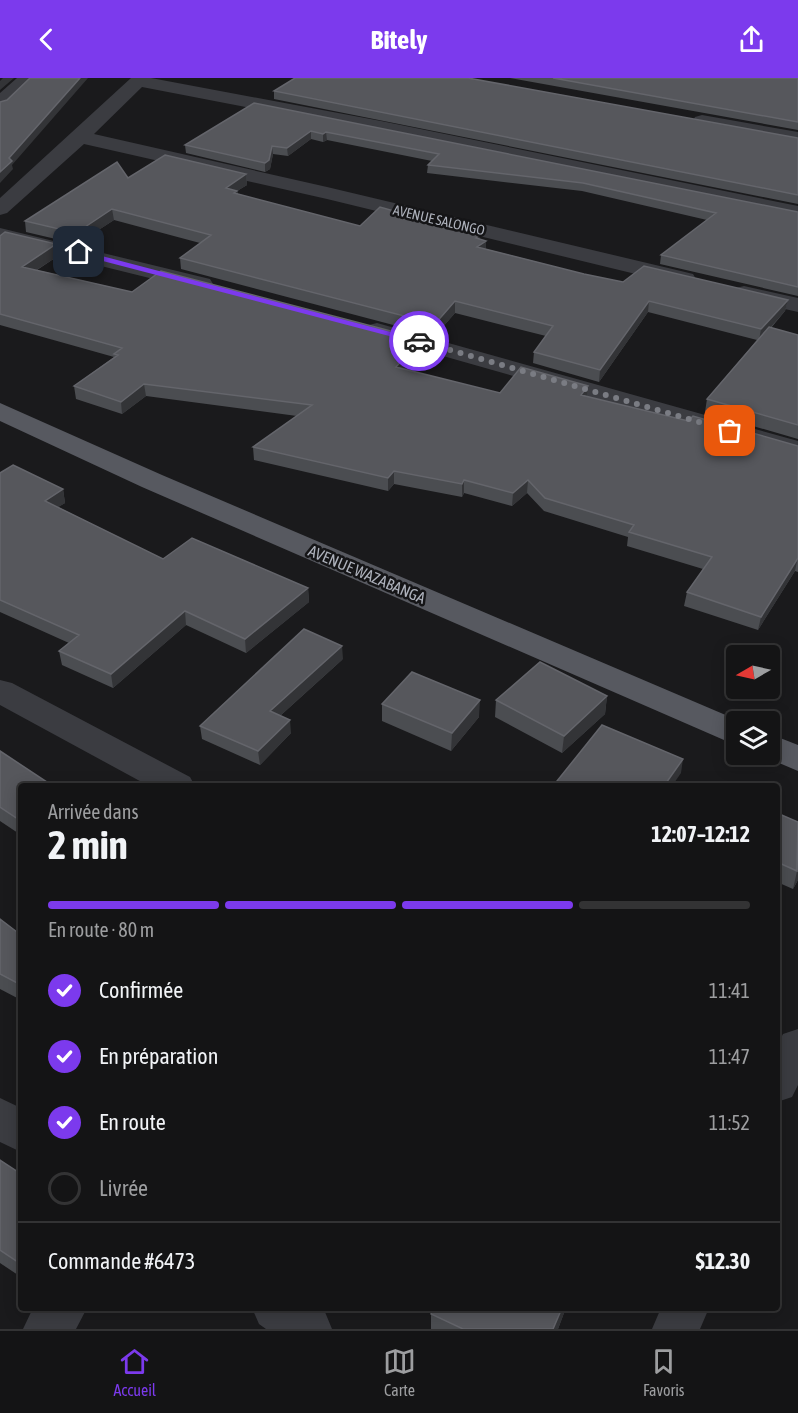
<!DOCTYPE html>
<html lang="fr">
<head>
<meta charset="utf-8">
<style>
	:root { --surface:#141415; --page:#1d1d1e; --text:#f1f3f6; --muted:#9d9ea0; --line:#333334; --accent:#7c3aed }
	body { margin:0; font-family:"Asap Condensed",sans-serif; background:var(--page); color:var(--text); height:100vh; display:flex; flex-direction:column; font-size:22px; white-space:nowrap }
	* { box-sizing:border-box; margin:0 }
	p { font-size:20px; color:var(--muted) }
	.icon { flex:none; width:33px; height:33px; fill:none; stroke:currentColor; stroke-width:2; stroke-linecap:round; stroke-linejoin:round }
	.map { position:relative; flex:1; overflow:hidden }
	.details { position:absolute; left:18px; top:705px; width:762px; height:528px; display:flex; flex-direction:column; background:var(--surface); border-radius:6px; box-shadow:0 3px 15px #0003,0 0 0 2px var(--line) }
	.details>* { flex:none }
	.needle { width:39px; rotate:261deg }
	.tools { position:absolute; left:726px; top:567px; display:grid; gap:12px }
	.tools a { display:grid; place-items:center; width:54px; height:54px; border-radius:6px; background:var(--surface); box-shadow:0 3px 15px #0003,0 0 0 2px var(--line); font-size:30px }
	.pin { position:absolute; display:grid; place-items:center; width:51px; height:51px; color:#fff; margin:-26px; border-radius:12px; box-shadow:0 3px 9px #0006 }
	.courier { position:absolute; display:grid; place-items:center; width:60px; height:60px; margin:-30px; border:4px solid #7c3aed; border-radius:50%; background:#fff; color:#222; box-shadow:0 2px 8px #0007 }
	.headline em { font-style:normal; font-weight:700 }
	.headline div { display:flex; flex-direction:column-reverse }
	.headline { display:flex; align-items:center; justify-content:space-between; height:102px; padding:0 30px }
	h1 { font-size:39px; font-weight:700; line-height:45px }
	.bar { display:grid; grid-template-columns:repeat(4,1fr); gap:9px 6px; align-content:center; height:72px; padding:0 30px }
	.bar i { height:8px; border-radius:4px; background:var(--line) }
	.bar .current { background:var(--accent) }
	.bar p { grid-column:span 4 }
	.line { display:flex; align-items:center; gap:15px; padding:0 30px; border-top:2px solid var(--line) }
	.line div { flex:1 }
	ol { padding:0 30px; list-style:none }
	li { display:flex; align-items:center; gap:18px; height:66px }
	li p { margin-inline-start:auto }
	li .icon { padding:6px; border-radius:50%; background:var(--accent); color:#fff; stroke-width:4 }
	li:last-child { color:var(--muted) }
	li i { width:33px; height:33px; border:3px solid var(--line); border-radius:50% }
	header { display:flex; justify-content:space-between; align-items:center; height:78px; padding:0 30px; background:var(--accent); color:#fff; font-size:27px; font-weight:700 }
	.menu { display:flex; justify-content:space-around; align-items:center; height:84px; border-top:2px solid var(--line); background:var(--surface); font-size:16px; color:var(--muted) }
	.menu a { display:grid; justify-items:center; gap:3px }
	.menu .current { color:var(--accent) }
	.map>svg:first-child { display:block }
</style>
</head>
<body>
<header><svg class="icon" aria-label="back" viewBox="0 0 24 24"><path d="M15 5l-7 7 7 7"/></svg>Bitely<svg class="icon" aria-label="share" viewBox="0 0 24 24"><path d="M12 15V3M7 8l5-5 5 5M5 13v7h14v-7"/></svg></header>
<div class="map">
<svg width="798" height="1251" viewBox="0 0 798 1251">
	<rect width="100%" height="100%" fill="#1a1a1c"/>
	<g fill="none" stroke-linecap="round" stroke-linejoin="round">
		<path fill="#3b3c41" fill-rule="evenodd" d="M17,0h20l-30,29 -7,2v-16z
			M131,0h20l230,43 417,85v12l-417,-85 -239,-46 -48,47 233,53 358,85 8,2 3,5 -3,5 -8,2 -358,-87 -243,-55 -77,69 -7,2v-17z
			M702,37l96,17v12l-103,-19 -2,-4 2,-4z
			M0,150l210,51 3,5 -3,5 -8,2 -202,-50z
			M744,208l54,12v14l-62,-14 -4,-5 4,-5z
			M377,245l421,118v16l-429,-122 -4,-5 4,-5z
			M0,602l12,3 178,94 5,9h-46l-149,-81z
			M798,951v56l-6,12 -15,5v-57l6,-11z
			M0,1020l21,10v44l-21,-10z
			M33,1230h54l-11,21h-53z
			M252,1230h66l7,4 7,17h-66l-7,-5z
			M661,1230h48l-9,21h-48z"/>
		<path fill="#575960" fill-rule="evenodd" d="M0,325l162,72 580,247h-6v21l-12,-3 -582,-253 -142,-66z
			M770,656l28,11v26l-40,-17h12z"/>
	</g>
	<path fill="#4b4d51" d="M510,0h288v52z
		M274,13l524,47v66l-524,-105z
		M254,25l544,109v84l-138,-32 1,-9 46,-35 -125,-29 -155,-18 1,-8 4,-4 -105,-21 -4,2 -12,-3 -23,17 -15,-2 -3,15 -5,3 -79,-19 -1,-8z
		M246,96l1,11 -10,6 1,3 122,32 120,13 6,10 98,25 39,8 165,18 -3,11 -14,17 27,7v104l-93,-27 2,-13 50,-59 -109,-28 -49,70 -66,-19 1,-11 12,-16 -91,-23 -20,23 -254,-67 -1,-11 20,-15 -86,-23 -37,24 -51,-12 -1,-11 103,-43z
		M0,158l56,8 2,12 -21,14 95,22 289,47v13l-16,18 95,23 88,-7 -1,11 211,49v126l-3,-1 -37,59 -74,-24 3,-14 16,-23 -76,-23 1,-9 -84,-26 -17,-18 -15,13 -48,-13 -2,4 -68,-13 -6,7 -134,-31 -1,-13 44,-31 -151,-20 -24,18 -46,-15 -2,-13 40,-29 -114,-32z
		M0,395l63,16 2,14 -7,4 105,52 145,29 1,14 -63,51 -60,-28 -73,63 -51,-23 -3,-14 10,-8 -69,-31z
		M343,581l-63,57 11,17 -31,32 -58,-26 -2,-13z
		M607,618l-2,18 -43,39 -67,-36 1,-17z
		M382,626l97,13 -28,34 -69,-30z
		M0,673l21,35v50v-1l-21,-14z
		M777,735l21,9v58l-5,9 -16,-7z
		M0,841l21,16v65l-21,-11z
		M0,1082l21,14v103l-21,-14z
		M564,1235l-6,16h-127v-15z"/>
	<path fill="#333437" d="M3,0h11l-14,12v-9z
		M80,0h8l-76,87 1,4 -13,14v-11l9,-14z
		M311,53v8l-23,17 -1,-8z
		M326,54l1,8 -4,2v-8z
		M272,68l1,8 -3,15 -5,3v-9z
		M246,96l1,11 -10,6 1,11 -12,-14z
		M112,131l2,11 -37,24 -1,-11z
		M480,157l-1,11 7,-5v11l-9,6 -1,-20z
		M56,166l2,12 -34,22 -2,-11z
		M788,222l-3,11 -26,29 2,-11z
		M455,223v12l-20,23v-12z
		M649,223l-1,11 -49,70 1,-12z
		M421,261v13l-25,28v-13z
		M144,306l2,12 -24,18 -1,-12z
		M588,308l-1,13 -6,-4z
		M394,393v13l-6,7v-13z
		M464,402v13l-2,4v-13z
		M528,402l-1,13 -15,13 1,-13z
		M63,411l2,14 -18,11 -2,-13z
		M798,479l-3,14 -37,59 3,-13z
		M308,510l1,14 -63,51 -1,-14z
		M185,533l1,14 -73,63 -2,-14z
		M342,568l1,13 -72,65 -1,-13z
		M607,618l-2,18 -43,39 2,-17z
		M480,622l-1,17 -28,34 1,-18z
		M290,642l1,13 -31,32 -2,-14z
		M683,681l-2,14 -9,13h-8z
		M798,792v10l-5,9 4,-18z
		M562,1230h3l-1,5 -6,16h-5z"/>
	<path fill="#56575c" stroke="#64656b" stroke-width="1.5" d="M30,0h50l-71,80 3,3 -12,11v-70l7,-2z
		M295,0h173l330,60v57l-524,-104z
		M553,0h245v44z
		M254,25l544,109v75l-137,-32 55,-42 -133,-30 -155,-18 11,-11 -113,-22 -3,2 -12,-3 -24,17 -15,-2 -3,14 -4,3 -80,-18z
		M165,77l81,19 -20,14 11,3 -3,2 126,33 20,-19 100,28 -4,3 10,3 -9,6 107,27 39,8 21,-16 144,34 -27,29 -112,-28 -49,69 -66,-18 19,-26 -98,-25 -20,23 -255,-66 31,-23 -99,-26 -36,24 -51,-12 92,-59 11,16z
		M5,154l51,12 -34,23 110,25 29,-21 260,68 -25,28 104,26 21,-26 67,19 -7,9 107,26 5,-5 105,30v112l-37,59 -74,-25 25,-35 -83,-25 5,-7 -89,-27 -17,-18 -15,13 -49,-13 -2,4 -68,-13 -6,7 -135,-31 59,-42 -168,-21 -23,18 -47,-16 44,-31 -4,-1 8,-6 -122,-34v-78z
		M769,249l29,8v90l-91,-26z
		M13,387l50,24 -18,12 118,58 29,-21 116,50 -63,51 -60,-28 -74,63 -52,-23 20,-16 -79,-35v-127z
		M304,551l38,17 -72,65 20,9 -32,31 -58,-25z
		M540,584l67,34 -43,40 -68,-36z
		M412,594l68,28 -28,33 -70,-29z
		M602,647l81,34 -19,27h-22l-8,-3 -3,3h-78z
		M0,673l53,35h-32v35l-21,-14z
		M777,735l21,9 -1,49 -20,-9z
		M0,841l21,16v50l-21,-11z
		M0,1082l21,14v90l-21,-14z
		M434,1230h128l-9,21h-90l-32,-15z"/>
	<path fill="#7c3aed" d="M79,172l342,90 1,1 -6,2 -340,-89z"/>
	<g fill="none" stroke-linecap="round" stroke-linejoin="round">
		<path stroke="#7a7c83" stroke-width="6" stroke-dasharray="0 10.8" d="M419,263l311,90"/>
	</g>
	<g text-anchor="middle" stroke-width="5" stroke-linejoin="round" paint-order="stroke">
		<g font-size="14" fill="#adb1bb" stroke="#151517">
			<text transform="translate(439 142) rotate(13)" y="5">AVENUE SALONGO</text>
		</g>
		<g font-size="16" fill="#adb1bb" stroke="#151517">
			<text transform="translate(367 496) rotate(23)" y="6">AVENUE WAZABANGA</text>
		</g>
	</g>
</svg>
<div class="tools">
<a><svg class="needle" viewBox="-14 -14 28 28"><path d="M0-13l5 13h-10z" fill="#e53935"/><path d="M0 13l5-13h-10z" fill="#9d9ea0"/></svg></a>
<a><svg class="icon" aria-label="layers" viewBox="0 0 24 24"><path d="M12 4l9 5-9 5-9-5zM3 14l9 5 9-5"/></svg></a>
</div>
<div class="pin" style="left:730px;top:353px;background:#ea580c"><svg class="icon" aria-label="bag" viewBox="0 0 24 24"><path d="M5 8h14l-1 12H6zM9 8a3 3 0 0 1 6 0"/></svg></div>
<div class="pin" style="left:79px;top:174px;background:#1f2937"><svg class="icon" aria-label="home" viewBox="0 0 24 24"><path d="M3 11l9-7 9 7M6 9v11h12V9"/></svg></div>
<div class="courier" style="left:419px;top:263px"><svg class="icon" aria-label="car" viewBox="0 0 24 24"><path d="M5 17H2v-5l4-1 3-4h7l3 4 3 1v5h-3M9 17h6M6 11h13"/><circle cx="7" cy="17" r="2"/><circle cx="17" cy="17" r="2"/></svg></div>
<section class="details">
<div class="headline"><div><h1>2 min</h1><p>Arrivée dans</p></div><em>12:07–12:12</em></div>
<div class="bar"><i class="current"></i><i class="current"></i><i class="current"></i><i></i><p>En route · 80 m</p></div>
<ol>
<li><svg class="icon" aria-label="check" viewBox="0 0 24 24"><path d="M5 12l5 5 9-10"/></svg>Confirmée<p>11:41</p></li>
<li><svg class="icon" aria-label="check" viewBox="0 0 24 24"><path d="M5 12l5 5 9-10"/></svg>En préparation<p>11:47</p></li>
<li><svg class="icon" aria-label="check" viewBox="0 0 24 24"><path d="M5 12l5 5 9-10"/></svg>En route<p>11:52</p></li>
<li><i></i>Livrée</li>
</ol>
<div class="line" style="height:78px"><div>Commande #6473</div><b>$12.30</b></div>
</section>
</div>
<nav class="menu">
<a class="current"><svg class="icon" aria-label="home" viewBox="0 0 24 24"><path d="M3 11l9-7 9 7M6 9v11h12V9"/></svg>Accueil</a>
<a><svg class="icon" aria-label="map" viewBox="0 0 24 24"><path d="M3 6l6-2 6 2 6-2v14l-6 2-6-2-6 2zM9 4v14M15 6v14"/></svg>Carte</a>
<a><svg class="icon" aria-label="saved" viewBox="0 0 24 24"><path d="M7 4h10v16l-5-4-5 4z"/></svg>Favoris</a>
</nav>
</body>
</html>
